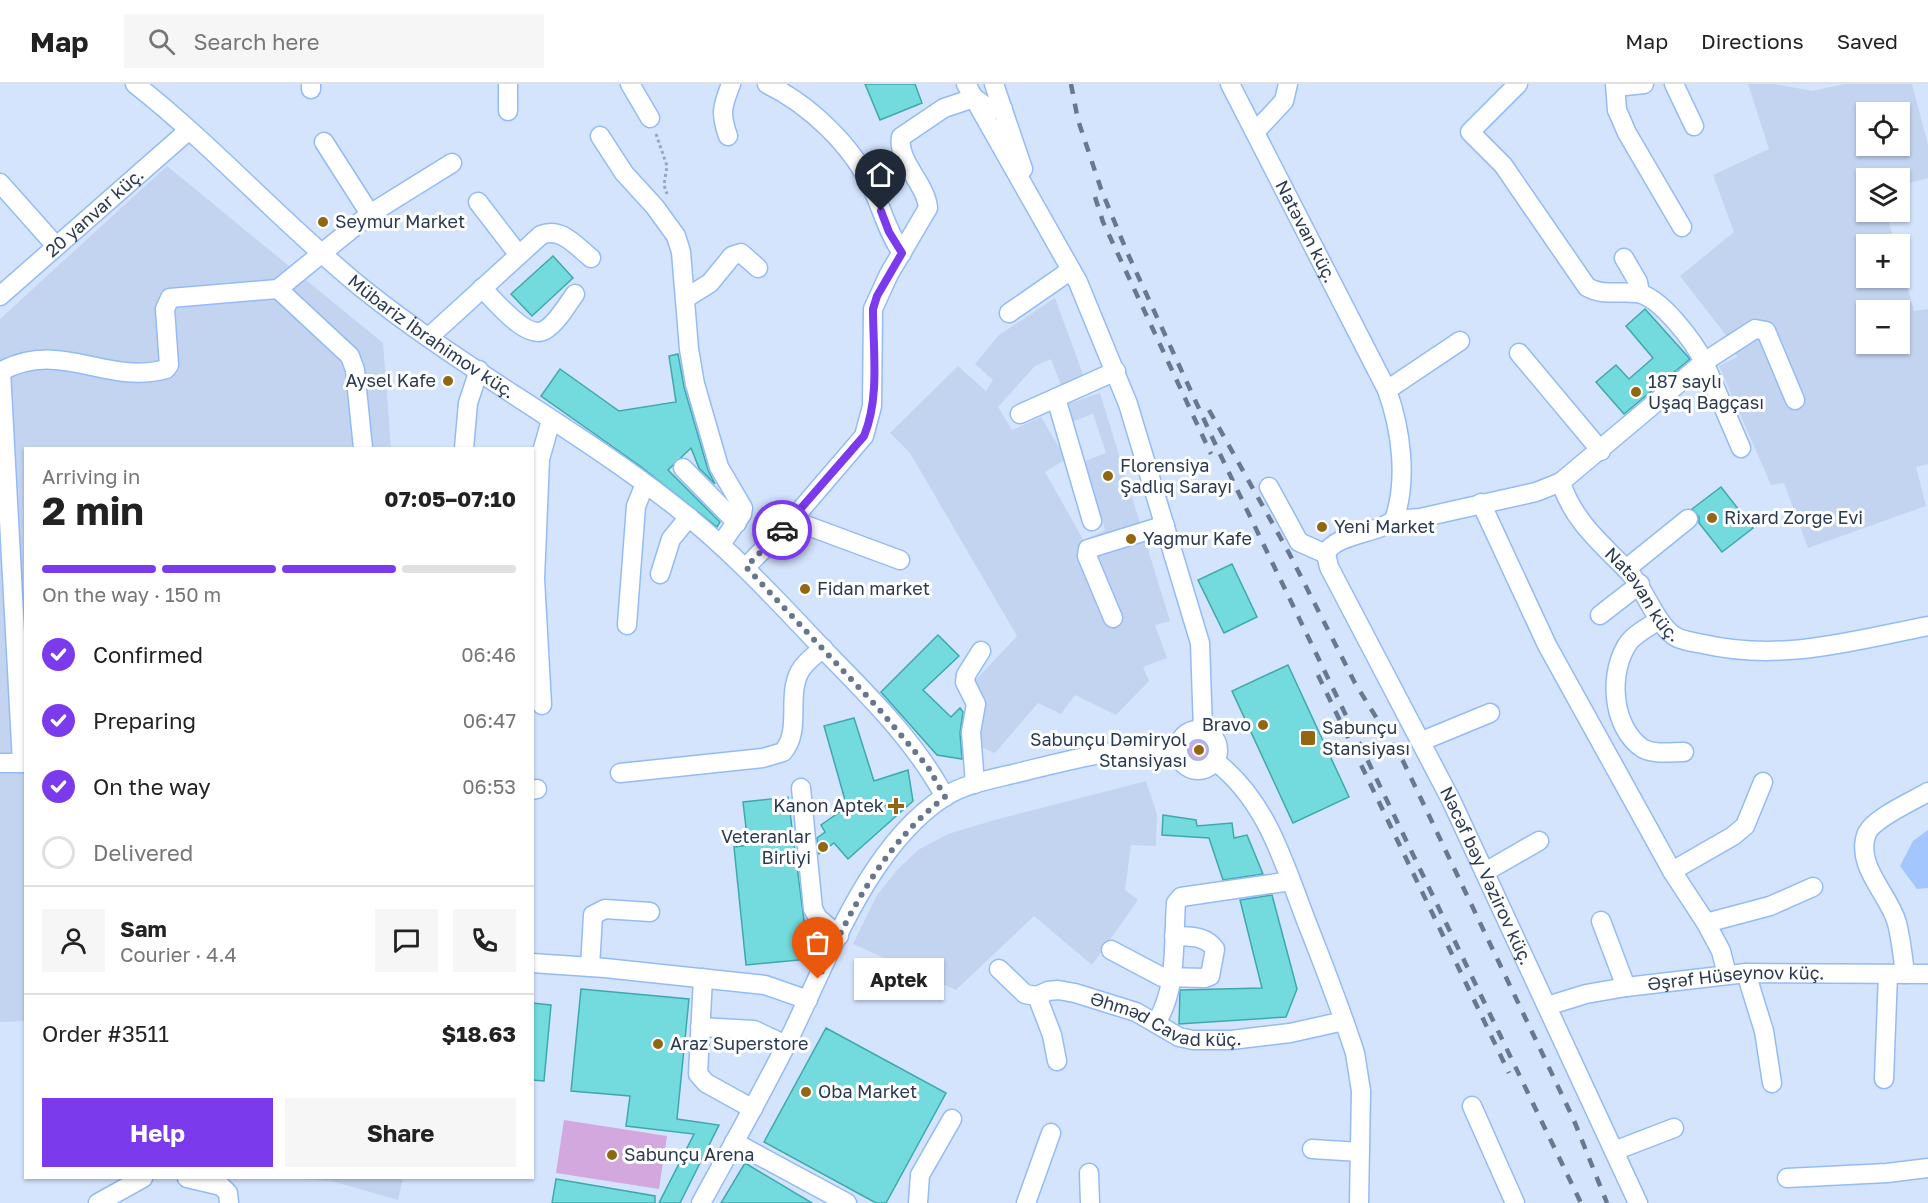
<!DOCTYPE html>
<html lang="en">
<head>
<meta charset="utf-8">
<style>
	:root { --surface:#fff; --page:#f6f6f6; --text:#222; --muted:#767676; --line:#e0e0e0; --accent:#7c3aed }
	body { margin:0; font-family:"Golos Text",sans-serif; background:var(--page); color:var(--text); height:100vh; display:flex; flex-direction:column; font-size:22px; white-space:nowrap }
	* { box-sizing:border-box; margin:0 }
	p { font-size:20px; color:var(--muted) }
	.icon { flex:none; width:33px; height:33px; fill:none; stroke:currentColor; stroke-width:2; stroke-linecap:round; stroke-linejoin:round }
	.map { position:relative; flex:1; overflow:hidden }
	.details { position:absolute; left:24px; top:363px; width:510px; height:732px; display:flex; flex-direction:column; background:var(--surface); border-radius:0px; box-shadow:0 2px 4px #0004 }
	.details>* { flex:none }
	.tools { position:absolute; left:1856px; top:18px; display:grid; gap:12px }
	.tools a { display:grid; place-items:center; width:54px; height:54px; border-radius:0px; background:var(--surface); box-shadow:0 2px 4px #0004; font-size:30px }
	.pin { position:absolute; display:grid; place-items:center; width:51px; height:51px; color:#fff; margin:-62px -26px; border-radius:50% 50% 50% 0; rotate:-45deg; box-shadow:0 0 6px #0007 }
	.pin .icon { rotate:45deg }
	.courier { position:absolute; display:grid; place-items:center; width:60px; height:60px; margin:-30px; border:4px solid #7c3aed; border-radius:50%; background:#fff; color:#222; box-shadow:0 2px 8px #0007 }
	.bubble { position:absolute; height:42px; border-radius:0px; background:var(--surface); box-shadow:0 2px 4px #0004; font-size:20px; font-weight:700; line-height:42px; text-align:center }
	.summary em { font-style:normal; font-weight:700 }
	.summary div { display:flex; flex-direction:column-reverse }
	.summary { display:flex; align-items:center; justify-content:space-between; height:102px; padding:0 18px }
	h1 { font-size:39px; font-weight:700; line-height:45px }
	.bar { display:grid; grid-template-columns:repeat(4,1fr); gap:9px 6px; align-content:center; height:72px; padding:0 18px }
	.bar i { height:8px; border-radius:4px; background:var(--line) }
	.bar .selected { background:var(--accent) }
	.bar p { grid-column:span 4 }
	.line { display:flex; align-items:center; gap:15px; padding:0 18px; border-top:2px solid var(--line) }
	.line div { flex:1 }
	.round { display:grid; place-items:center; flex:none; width:63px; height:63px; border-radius:0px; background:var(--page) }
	ol { padding:0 18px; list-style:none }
	li { display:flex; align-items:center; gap:18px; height:66px }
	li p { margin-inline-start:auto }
	li .icon { padding:6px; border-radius:50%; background:var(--accent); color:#fff; stroke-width:4 }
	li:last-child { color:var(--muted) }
	li i { width:33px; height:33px; border:3px solid var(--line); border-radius:50% }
	.button { display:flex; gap:12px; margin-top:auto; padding:12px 18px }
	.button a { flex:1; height:69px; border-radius:0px; background:var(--accent); color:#fff; font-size:24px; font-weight:700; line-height:69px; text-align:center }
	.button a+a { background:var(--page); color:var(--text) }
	header { display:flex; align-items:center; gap:36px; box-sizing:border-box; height:84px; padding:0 30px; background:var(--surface); border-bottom:2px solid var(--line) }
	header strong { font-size:28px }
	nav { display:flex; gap:33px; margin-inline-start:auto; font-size:21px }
	.search { width:420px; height:54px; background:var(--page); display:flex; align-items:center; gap:15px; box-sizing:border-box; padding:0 21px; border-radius:0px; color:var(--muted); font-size:22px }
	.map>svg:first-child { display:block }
</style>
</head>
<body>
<header>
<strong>Map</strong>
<div class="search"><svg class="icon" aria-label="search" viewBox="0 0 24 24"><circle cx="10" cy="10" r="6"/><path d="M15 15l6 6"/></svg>Search here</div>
<nav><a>Map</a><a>Directions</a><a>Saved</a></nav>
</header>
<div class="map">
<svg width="1928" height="1119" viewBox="0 0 1928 1119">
	<rect width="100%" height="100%" fill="#d4e4fd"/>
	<path fill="#c2d4f0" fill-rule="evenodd" d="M1748,0h27l37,7 33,-7h67l16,61v33l-29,8v-8h-33v34h20l9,32h-29v34h33v-21l15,54 14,-2v155l-12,3 10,39 -118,42 -24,-65 -13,2 -52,-119 18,-9 -12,-23 -45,-58 54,-44 -21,-57 56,-26zM1866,28h33v34h-33zM1866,226h33v34h-33z
		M167,82l216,177 8,105h-365l-2,599v-26l-24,1v-703z
		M1055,214l29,79 -23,8 -10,-26 -16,7 -37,41 14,23 29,-13 25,42 -21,13 39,69 21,-11 -20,-69 21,-8 -13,-39 -22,8 -6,-17 35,-12 70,228 -15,4 12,33 -24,9 6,14 -33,34 -41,-20 -14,19 -23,-11 -43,50 -19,-8 -3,-62 44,-47 -107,-183 -20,-20 68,-67 28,25 7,-11 -18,-16 24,-29z
		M1146,697l11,33 -1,32 -25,-1 -6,45 13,10 -46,65 -58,-49 -78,74 -103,-46 24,-49 21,-26 20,-19 30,-16 43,-13z
		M294,1094h109l-5,22 -66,-19z"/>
	<path fill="#d3a8de" d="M1187 666a12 12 0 1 1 24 0a12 12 0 1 1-24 0Z
		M564,1036l103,16 -8,53 -103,-16z"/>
	<path fill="#a2c6fd" d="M1928,746v58l-11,1 -17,-23 13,-25z"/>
	<path fill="#73dade" stroke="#3ea9ad" stroke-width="1.5" d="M865,0h50l7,19 -42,17z
		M553,172l20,22 -41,38 -21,-22z
		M1645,225l45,50 -66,55 -28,-32 20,-17 13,14 24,-21 -27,-32z
		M678,270l6,33 24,83 7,14 -16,-16 -8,-20 -23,22 52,52 -3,5 -77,-61 -99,-70 19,-27 59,42 57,-9 -7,-46z
		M1721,403l32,41 -31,24 -23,-29v-6l-7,-8z
		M1232,480l25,53 -33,16 -26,-53z
		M938,551l21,21 -36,34 28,27 9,-9 3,4 -3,21 2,26 -25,-4 -56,-63z
		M1288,581l61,132 -56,26 -61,-132z
		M854,634l20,63 34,-11 5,31 -65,58 -14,-16 -15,11 -2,-16 8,-6 -4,-7 26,-18 -23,-81z
		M788,713l21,162 -63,6 -12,-118 14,-2 -5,-43z
		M1163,731l33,5 1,6 35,-3 2,15 13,-3 16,39 -40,6 -14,-42 -47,-3z
		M1272,811l25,94 -11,28 -107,7 1,-34 82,-2 -22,-88z
		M581,905l108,10 -12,120 42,6 -39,78h-21l35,-69 -68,-8 4,-30 -59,-5z
		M532,919l19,2 -7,76 -12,-1z
		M826,944l120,65 -60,110h-10l-112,-61z
		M745,1079l67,40h-91z
		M556,1095l99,17v7h-103z"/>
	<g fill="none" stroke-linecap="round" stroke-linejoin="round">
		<g stroke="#94bbf7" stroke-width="21">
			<g id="minor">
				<path id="s1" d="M135,0c80,63 148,140 227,204 98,79 210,138 309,215 57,44 104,95 153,147 44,45 91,91 121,147"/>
				<path d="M508,0v27"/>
				<path d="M630,0l20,34"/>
				<path d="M767,0c43,21 86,62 106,106 10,22 15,43 29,63"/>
				<path d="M966,0l112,198 50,122 72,239 3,87"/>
				<path d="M994,0l29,85"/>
				<path id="s2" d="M1230,0l157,306c14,39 21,90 7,130 -17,14 -60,14 -68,34"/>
				<path d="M1518,0l-48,48 33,33 84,122c15,9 33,4 50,6 23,3 57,49 67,69l-143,120"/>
				<path d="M1615,0l2,26 10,23 55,94"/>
				<path d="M1674,0l20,42"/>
				<path d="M1616,3l28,-3"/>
				<path d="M311,5v-5"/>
				<path d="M1255,48l29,-31 4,-17"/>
				<path d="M600,52l24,37 31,34 21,29 5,16 8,97 6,35 24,83 24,41 -1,6 -21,30"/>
				<path d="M728,52c-8,-23 -6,-29 3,-52"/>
				<path d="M324,58l46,72"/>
				<path d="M0,99l56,63"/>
				<path d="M478,118l40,52"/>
				<path d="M1624,174l14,24 2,11"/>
				<path d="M482,204c13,13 45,53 63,42 12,-7 22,-25 30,-36"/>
				<path d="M278,205l72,67 5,14 8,78"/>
				<path id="s3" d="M0,212l189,-166"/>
				<path d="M686,214l24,-15 22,-27 9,-3 17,15"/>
				<path d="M1009,229l62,-43"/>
				<path d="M429,253l112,-102c20,-8 34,10 50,23"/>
				<path d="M1519,269l82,98"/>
				<path d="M1,287l21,392"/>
				<path d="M0,288c59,-34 106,14 166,-3l3,-4 -4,-56 5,-11 108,-9 92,-75 82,-51"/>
				<path d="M1387,306l73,-49"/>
				<path d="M1056,314l36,123"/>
				<path d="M1020,330l96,-43"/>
				<path d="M464,364l4,-45 11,-33"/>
				<path d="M1741,364l-37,-86 51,-33 11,2 29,69"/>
				<path d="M683,384l54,55"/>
				<path d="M1269,403l30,55 27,12"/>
				<path d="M1481,419l66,142 125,226 34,52 15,28 6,24"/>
				<path d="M792,436l108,40"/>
				<path id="s4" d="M1394,436l26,-2 116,-26 25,-10c11,38 42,63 68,90 16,18 27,51 44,63 8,6 20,7 30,9 79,18 148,-3 225,-18"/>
				<path id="s5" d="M1326,470l3,13 122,233 187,403"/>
				<path d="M746,483l46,-47 72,-84 8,-30 1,-97 16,-35 39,-66c-2,-25 -31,-46 -27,-71l43,-29 30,-10 16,11h13"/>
				<path d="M1626,485l62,-50"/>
				<path d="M660,490l11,-35 18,-22"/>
				<path d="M1600,531l40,-31"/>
				<path d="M1113,534l-26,-62 1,-7 77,-24"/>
				<path d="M1659,536c-10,7 -22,12 -30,22 -21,29 -18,84 13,106 11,7 29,4 42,4"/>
				<path d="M627,541l9,-119 9,-22"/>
				<path d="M542,621l-7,-126 5,-120 11,-39"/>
				<circle cx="1198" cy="666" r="20"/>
				<path d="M1422,657l68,-28"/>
				<path d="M1215,677c53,41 69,103 92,162 17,43 34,87 48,130l6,38 -2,112"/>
				<path d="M0,679h26"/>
				<path d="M620,689l143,-15 20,-6c19,-22 3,-55 17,-81 5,-9 15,-16 23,-23"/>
				<path d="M975,700l-4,-52 5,-28 -11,-22 1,-7 15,-24"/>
				<path d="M801,704l12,121 5,9 21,18"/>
				<path d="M532,706l5,-1"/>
				<path d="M1672,787l61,-35 12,-10 18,-44"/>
				<path d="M1485,788l54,-31"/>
				<path d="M1601,837l25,66"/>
				<path d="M1706,839l64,-17 43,-19"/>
				<path d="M1111,866l51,27 43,1 5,-2 5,-27c-10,-14 -25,-12 -41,-13"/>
				<path d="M532,879l73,5 160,17 43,15"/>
				<path d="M590,883l3,-52 12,-6 45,3"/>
				<path id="s6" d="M999,885l26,25 12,2 11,-5 10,-1 17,3 61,19 43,25 14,3h38l59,-7 54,-12"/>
				<path d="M1746,889l18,58 8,52"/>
				<path d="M1905,890c-2,-17 -4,-35 -8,-51 -8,-29 -43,-58 -30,-90 7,-15 46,-32 61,-41"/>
				<path d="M703,894l-5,96 8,9 47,26"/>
				<path d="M1037,912l15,39 5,26"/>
				<path id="s7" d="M1547,922l39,-12 40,-7 120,-14 182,1"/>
				<path d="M1156,939c22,-35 17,-81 20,-120l5,-6 110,-16"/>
				<path d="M700,943l54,3 32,15"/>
				<path d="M1884,995l4,-105"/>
				<path d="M1472,1022l43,97"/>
				<path d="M734,1058l113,61"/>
				<path d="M1312,1065l48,3"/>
				<path d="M1614,1067l60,-23"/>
				<path d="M1089,1089l1,30"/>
				<path d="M187,1094l34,8 7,7 1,10"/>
				<path d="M1787,1094l100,-5 41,-5"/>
				<path d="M98,1119l45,-25"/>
				<path d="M701,1119c29,-53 59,-106 86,-160 40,-80 79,-195 157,-246 22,-14 49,-18 73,-24 53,-13 106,-28 161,-24"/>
				<path d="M918,1119l2,-28 32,-56"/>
				<path d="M1026,1119l25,-70"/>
			</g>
		</g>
		<path stroke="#96a6bf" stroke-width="3" stroke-dasharray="3 3" stroke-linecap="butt" d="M656,50l11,32 -3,19 3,9"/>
		<use href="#minor" stroke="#fff" stroke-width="18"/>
		<path stroke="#687890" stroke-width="4.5" stroke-dasharray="10 10" stroke-linecap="butt" d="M1071,0l7,36 23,69 26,63 91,198 363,753
			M1095,113l8,25 108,232
			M1209,326l80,143 66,130 48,78 170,357 34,85
			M1318,591l191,398"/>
	</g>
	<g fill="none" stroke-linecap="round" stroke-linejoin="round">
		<path stroke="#66768e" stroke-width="6" stroke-dasharray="0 10.8" d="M782,446l-36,37 133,142 49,58 17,30c-62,48 -94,113 -127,182"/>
		<path stroke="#7c3aed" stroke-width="8" d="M782,446l82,-94c16,-38 9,-86 9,-127l4,-13 25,-43 -13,-21 -8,-21"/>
	</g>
	<g fill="#926711" stroke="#fff" stroke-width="2">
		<circle cx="323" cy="138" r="6"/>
		<circle cx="448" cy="297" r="6"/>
		<circle cx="1636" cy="308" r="6"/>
		<circle cx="1108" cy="392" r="6"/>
		<circle cx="1712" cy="434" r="6"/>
		<circle cx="1322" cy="443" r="6"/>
		<circle cx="1131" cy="455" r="6"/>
		<circle cx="805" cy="505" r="6"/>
		<circle cx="1263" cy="641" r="6"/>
		<rect x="1300" y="646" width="16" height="16" rx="3"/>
		<circle cx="1199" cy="666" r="6"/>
		<path d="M893 713h6v6h6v6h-6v6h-6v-6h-6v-6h6z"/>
		<circle cx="823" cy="763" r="6"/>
		<circle cx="658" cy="960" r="6"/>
		<circle cx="806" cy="1008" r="6"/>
		<circle cx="612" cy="1071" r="6"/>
	</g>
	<g text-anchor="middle" stroke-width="6" stroke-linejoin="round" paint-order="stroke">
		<g font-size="18" fill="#2a3a52" stroke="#fff">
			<text dy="6" stroke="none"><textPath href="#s3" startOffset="126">20 yanvar küç.</textPath></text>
			<text dy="6" stroke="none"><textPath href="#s2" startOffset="166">Natəvan küç.</textPath></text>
			<text dy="6" stroke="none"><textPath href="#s1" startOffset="390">Mübariz İbrahimov küç.</textPath></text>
			<text dy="6" stroke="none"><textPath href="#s4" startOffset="312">Natəvan küç.</textPath></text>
			<text dy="6" stroke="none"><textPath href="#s5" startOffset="360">Nəcəf bəy Vəzirov küç.</textPath></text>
			<text dy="6" stroke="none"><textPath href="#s7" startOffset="192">Əşrəf Hüseynov küç.</textPath></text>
			<text dy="6" stroke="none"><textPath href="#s6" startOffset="184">Əhməd Cavad küç.</textPath></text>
		</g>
		<g font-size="18" fill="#2a3a52" stroke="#fff" text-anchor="start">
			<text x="335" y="144">Seymur Market</text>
			<text x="436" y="303" text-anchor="end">Aysel Kafe</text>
			<text x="1648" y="304">187 saylı<tspan x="1648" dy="21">Uşaq Bağçası</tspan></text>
			<text x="1120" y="388">Florensiya<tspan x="1120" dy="21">Şadlıq Sarayı</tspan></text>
			<text x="1724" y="440">Rixard Zorge Evi</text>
			<text x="1334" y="449">Yeni Market</text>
			<text x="1143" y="461">Yağmur Kafe</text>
			<text x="817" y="511">Fidan market</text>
			<text x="1251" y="647" text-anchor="end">Bravo</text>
			<text x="1322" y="650">Sabunçu<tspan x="1322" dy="21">Stansiyası</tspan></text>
			<text x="1187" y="662" text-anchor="end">Sabunçu Dəmiryol<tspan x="1187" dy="21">Stansiyası</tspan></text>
			<text x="884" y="728" text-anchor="end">Kanon Aptek</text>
			<text x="811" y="759" text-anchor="end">Veteranlar<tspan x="811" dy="21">Birliyi</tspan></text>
			<text x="670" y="966">Araz Superstore</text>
			<text x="818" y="1014">Oba Market</text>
			<text x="624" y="1077">Sabunçu Arena</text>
		</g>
	</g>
</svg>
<div class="tools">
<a><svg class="icon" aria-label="locate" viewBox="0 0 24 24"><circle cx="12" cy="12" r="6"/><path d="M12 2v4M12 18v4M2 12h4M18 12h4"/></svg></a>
<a><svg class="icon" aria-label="layers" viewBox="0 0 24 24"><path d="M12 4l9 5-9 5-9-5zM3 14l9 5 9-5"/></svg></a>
<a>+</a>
<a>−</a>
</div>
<div class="pin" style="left:818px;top:895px;background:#ea580c"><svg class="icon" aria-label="bag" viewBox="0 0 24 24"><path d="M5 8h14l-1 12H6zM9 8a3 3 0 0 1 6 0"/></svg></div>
<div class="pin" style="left:881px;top:127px;background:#1f2937"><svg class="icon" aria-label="home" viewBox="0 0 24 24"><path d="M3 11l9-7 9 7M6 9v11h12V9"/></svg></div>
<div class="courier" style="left:782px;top:446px"><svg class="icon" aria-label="car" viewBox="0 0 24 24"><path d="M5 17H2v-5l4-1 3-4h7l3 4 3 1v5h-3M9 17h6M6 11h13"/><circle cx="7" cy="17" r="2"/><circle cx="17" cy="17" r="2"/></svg></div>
<div class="bubble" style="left:854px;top:874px;width:90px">Aptek</div>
<section class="details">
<div class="summary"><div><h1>2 min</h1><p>Arriving in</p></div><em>07:05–07:10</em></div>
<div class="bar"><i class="selected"></i><i class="selected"></i><i class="selected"></i><i></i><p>On the way · 150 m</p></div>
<ol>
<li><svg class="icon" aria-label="check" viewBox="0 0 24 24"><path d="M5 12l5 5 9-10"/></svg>Confirmed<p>06:46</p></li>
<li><svg class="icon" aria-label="check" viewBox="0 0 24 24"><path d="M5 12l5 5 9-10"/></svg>Preparing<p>06:47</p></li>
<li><svg class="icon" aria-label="check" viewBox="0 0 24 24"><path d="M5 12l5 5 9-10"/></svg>On the way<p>06:53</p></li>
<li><i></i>Delivered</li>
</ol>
<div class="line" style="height:108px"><a class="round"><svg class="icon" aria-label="person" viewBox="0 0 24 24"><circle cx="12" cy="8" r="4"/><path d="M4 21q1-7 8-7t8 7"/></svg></a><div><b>Sam</b><p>Courier · 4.4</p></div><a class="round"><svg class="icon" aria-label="chat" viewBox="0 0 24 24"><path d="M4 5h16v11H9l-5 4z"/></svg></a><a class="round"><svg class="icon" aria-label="phone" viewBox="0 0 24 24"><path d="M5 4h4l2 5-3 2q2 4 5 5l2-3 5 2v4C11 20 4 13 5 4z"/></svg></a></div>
<div class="line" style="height:78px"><div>Order #3511</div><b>$18.63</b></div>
<div class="button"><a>Help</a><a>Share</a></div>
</section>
</div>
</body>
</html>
